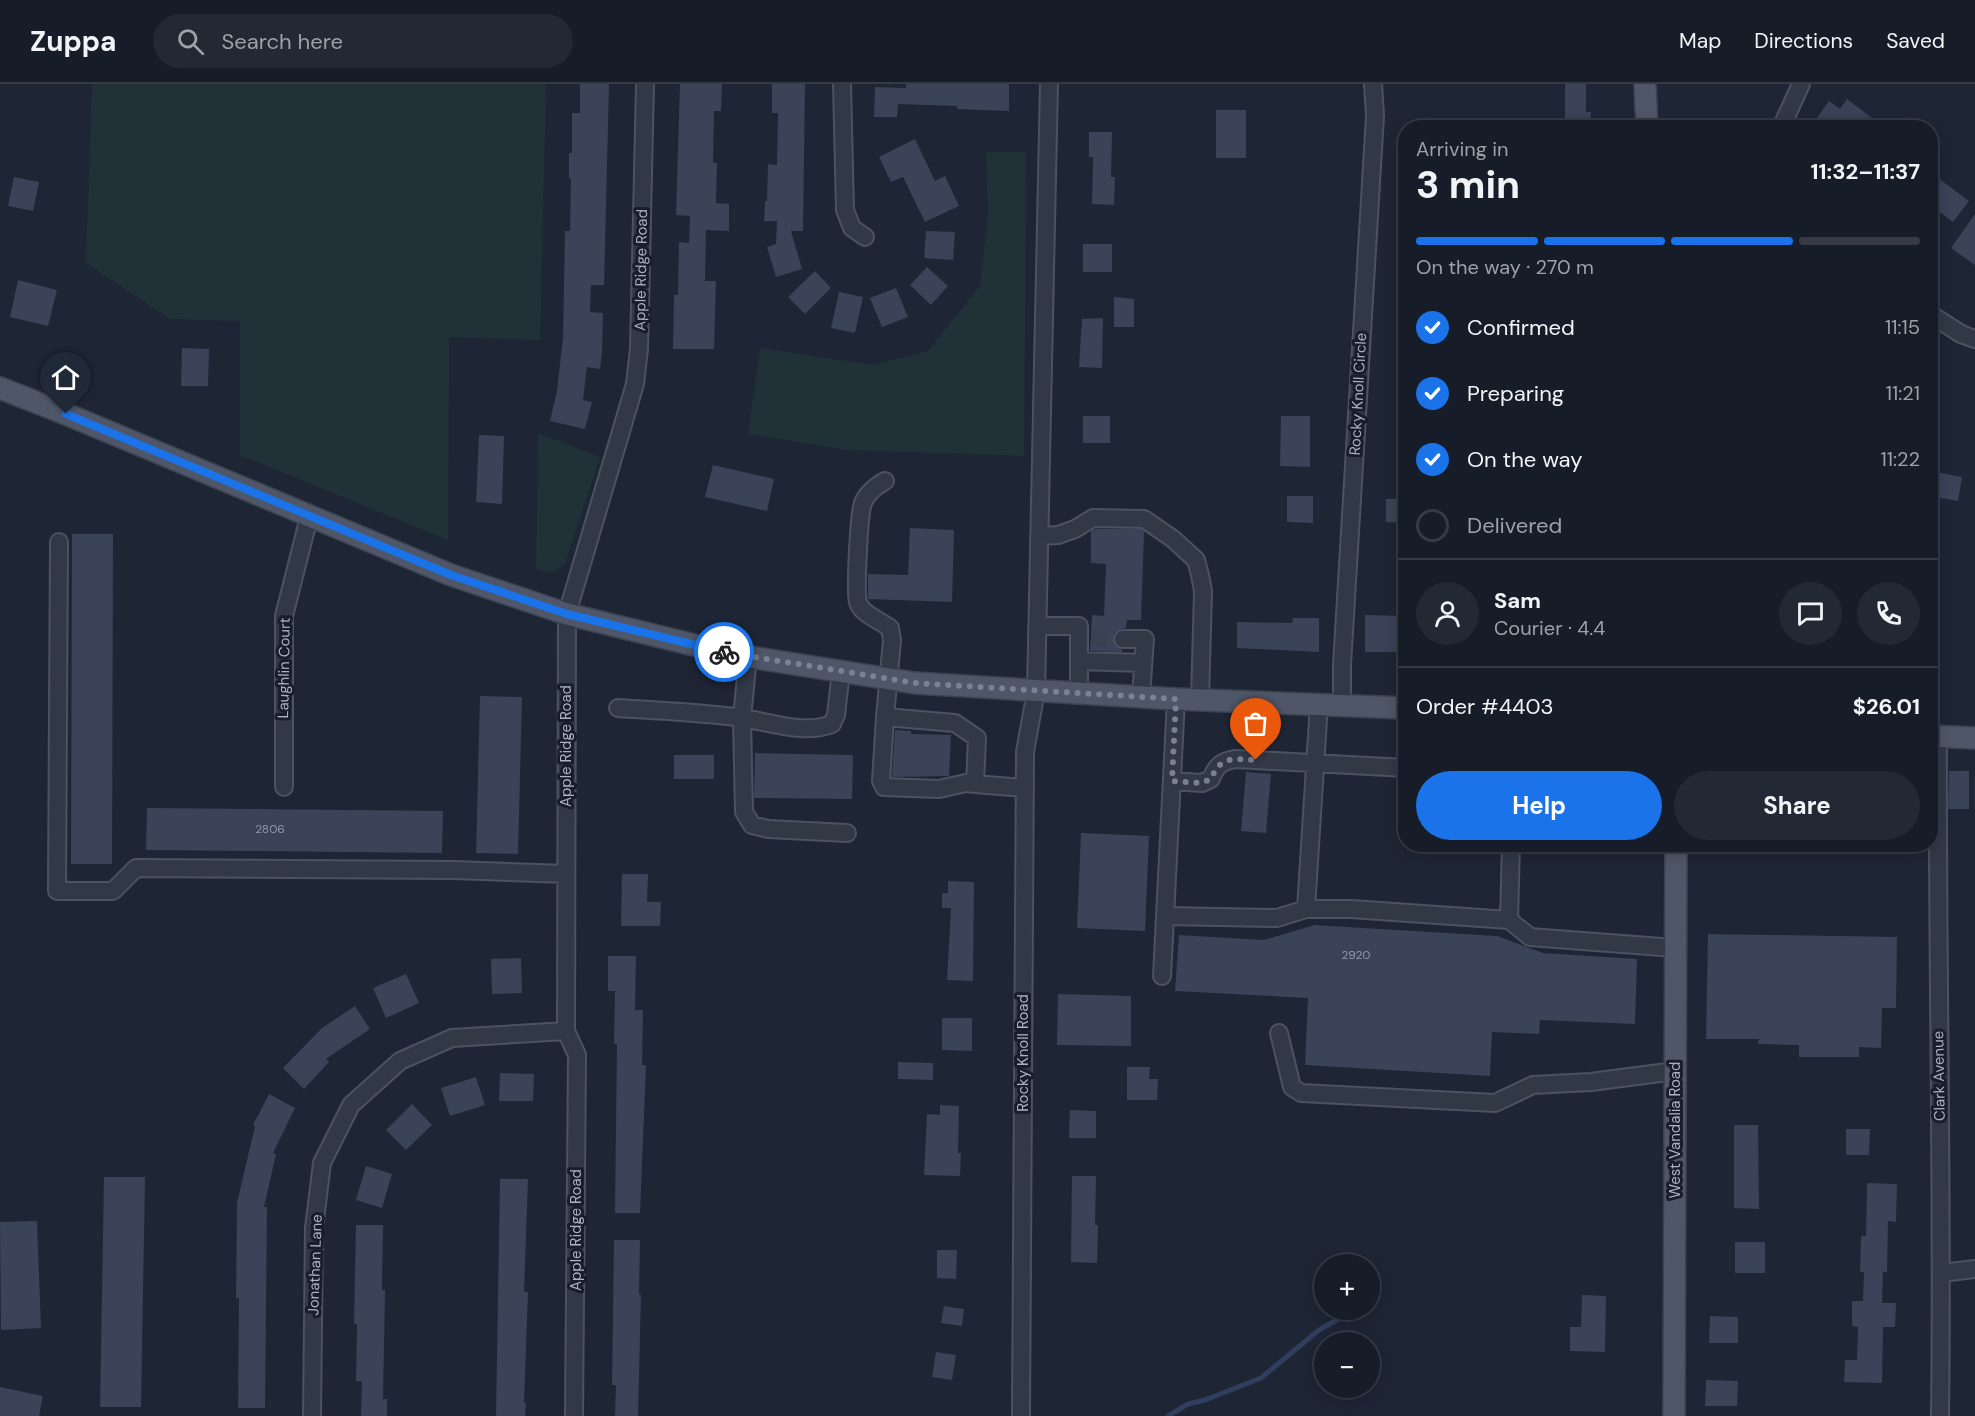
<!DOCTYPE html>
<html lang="en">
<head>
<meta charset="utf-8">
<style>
	:root { --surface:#161c28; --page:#232934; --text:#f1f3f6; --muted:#9ea1a8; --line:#353a45; --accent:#1a73e8 }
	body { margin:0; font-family:"DM Sans",sans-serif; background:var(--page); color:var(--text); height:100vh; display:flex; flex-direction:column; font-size:22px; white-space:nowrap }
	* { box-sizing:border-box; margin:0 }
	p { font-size:20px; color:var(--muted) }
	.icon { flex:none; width:33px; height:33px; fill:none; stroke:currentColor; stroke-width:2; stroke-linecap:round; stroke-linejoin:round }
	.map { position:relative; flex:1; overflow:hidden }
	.sheet { position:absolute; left:1398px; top:36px; width:540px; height:732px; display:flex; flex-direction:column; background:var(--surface); border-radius:24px; box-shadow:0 3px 15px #0003,0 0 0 2px var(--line) }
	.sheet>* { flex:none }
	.fabs { position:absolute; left:1314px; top:1170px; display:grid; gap:12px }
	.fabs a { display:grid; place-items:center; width:66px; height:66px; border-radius:50%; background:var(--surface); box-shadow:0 3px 15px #0003,0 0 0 2px var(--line); font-size:30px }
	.pin { position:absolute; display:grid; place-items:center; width:51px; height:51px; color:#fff; margin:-62px -26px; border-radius:50% 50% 50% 0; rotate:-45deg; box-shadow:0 0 6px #0007 }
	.pin .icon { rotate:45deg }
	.courier { position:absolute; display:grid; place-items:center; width:60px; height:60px; margin:-30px; border:4px solid #1a73e8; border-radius:50%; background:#fff; color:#222; box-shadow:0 2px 8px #0007 }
	.headline em { font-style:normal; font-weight:700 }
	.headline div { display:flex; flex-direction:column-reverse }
	.headline { display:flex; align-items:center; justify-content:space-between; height:102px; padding:0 18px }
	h1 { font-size:39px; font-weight:700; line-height:45px }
	.bar { display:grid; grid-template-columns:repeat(4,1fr); gap:9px 6px; align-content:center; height:72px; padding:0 18px }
	.bar i { height:8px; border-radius:4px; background:var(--line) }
	.bar .active { background:var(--accent) }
	.bar p { grid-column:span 4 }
	.line { display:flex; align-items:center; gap:15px; padding:0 18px; border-top:2px solid var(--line) }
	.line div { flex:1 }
	.round { display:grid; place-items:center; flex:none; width:63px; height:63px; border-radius:32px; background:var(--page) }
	ol { padding:0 18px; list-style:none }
	li { display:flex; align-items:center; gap:18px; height:66px }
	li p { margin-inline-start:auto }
	li .icon { padding:6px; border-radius:50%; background:var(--accent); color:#fff; stroke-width:4 }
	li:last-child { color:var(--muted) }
	li i { width:33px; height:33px; border:3px solid var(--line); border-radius:50% }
	.action { display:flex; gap:12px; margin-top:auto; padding:12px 18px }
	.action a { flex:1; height:69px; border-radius:36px; background:var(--accent); color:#fff; font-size:24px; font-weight:700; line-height:69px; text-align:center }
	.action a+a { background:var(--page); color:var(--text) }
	header { display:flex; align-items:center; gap:36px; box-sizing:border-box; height:84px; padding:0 30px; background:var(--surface); border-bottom:2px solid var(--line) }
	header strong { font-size:28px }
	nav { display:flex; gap:33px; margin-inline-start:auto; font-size:21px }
	.search { width:420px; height:54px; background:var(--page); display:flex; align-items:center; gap:15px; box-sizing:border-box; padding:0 21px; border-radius:33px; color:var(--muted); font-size:22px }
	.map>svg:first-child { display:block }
</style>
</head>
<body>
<header>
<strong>Zuppa</strong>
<div class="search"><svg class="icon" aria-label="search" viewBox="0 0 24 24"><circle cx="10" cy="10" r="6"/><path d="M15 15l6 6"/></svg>Search here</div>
<nav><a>Map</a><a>Directions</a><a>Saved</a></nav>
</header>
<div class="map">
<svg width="1975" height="1332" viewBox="0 0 1975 1332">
	<rect width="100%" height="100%" fill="#1e2535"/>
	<path fill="#203237" d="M92,0h454l-6,256 -91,-3 -1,203 -208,-85v-134l-70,-2 -84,-56z
		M986,68h40l-2,304 -177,-6 -99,-16 12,-86 113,17 55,-14 52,-65 8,-72z
		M538,349l62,24 -35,107 -14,9 -15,-4z"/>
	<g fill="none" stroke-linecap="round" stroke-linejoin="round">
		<path stroke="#303f5e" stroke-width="5" d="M1168,1332l20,-12 17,-4 56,-22 58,-48 32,-18"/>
	</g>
	<path fill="#3a4357" d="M580,0h29l-5,201h-13l-1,27 13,1 -1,39 -2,17 -13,-2 -4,33 9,2 -7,27 -35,-8 7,-30 6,-53 2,-107h5l1,-53h-2v-25h3v-40h8z
		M680,0h42l-1,27h-7l-1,52h4l-1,40 13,1v27l-23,-1 -1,51h11l-2,68h-41l1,-54h4l1,-53 10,1 1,-27 -14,-1z
		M772,0h33l-2,147h-12l11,38 -26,8 -9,-30 9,-3 1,-23h-13l1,-20h2l1,-37 9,1 1,-52h-6z
		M906,0h103v27l-52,-2v-3l-59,-2 -1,13h-23l1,-30 31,1z
		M1565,0h21v28h5l-1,16h-25z
		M1847,15l25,19 -6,10h-44l-8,-6 15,-21 11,8z
		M1216,26h30v48h-30z
		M1089,48h23l-1,45h4l-1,28 -22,-1 1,-47h-4z
		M915,55l20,42 10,-5 14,30 -34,16 -22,-45 -12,5 -12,-25z
		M1930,88l39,29 -16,21 -23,-17z
		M14,93l25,5 -6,29 -25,-5z
		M1975,130v51l-24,-17z
		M926,147l29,1 -2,28 -29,-2z
		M1083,160h29v28h-29z
		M927,183l21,19 -17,19 -21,-20z
		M815,187l16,17 -26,26 -17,-17z
		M18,196l39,10 -9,36 -38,-9z
		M896,204l12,29 -26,10 -12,-29z
		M839,208l24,5 -8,36 -24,-5z
		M1114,213l20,2v28h-20z
		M1103,234l-1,50 -23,-1 3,-48z
		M182,264l27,1 -1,37h-27z
		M1083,332h27v27h-27z
		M1281,332h29v51l-30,-1z
		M479,351l25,1 -2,68 -26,-2z
		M713,381l61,14 -7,32 -62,-14z
		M1930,387l32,6 -4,24 -28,-5z
		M1287,412h26v27l-26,-1z
		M1386,415h20v24l-20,-1z
		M910,444l44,2 -2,72 -84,-3v-25l40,1z
		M1096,445h45l3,3 -3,88h-14l-1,8 -8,2 -4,3v11l8,5v3l-32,-1 2,-36 12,1 2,-52 -15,-1v-32z
		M72,450h41l-1,330h-41z
		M1365,531l41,1v36h-41z
		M1293,534h26v34l-82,-4v-26l55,1z
		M480,612l42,1 -4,157 -42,-1z
		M895,646l16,1v3l40,1 -2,41 -57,1z
		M755,669l98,2 -1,44 -98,-1z
		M674,671h40v24h-40z
		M1949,687h20v38h-21z
		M1246,688l25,2 -5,59 -25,-2z
		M147,724l296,3 -1,42 -296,-3z
		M1081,749l68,3 -4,95 -68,-3z
		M622,790h26l-1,28h14l-1,24h-39z
		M948,797l26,1 -1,99 -26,-1 4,-72h-9v-15h6z
		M1314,841l183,11 46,17 94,6 -2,65 -95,-4 -1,14 -47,-2 -2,44 -185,-11 3,-67 -133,-7 4,-56 85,5z
		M1708,850l189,3 -1,71h-14l-1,40 -22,-1v10h-60v-12l-41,-1 1,-5h-53z
		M608,872h28l-1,54h8l-1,55h4l-6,148h-25l2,-169h-3l1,-53h-7z
		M521,874l1,35 -30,1 -1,-35z
		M406,890l13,29 -33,15 -13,-30z
		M1058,910l73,2v50l-74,-1z
		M355,922l15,23 -44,30 3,3 -25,27 -21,-21 39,-40z
		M942,934h30v33l-30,-1z
		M898,978l35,1v17l-35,-1z
		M1127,983h23l-1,12h9l-1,21h-30z
		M500,989l34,1 -1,27h-34z
		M476,993l9,28 -35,11 -9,-28z
		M269,1010l26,14 -22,45 3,1 -12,53h3l-2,201h-27l1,-110h-3l1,-95 18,-77 -2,-1z
		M412,1020l20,21 -26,25 -20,-20z
		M940,1021l19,1 -1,47h3l-1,23 -36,-1 3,-61 13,1z
		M1070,1026l26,1v27h-27z
		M1734,1041h24l1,84 -25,-1z
		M1846,1045h24l-1,26h-23z
		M366,1082l26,8 -10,34 -26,-8z
		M1072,1092h24l-1,49h3l-1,38 -26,-1z
		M104,1093h41l-4,230h-41z
		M500,1095h28l-4,113h4l-4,111h2l-1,13h-29z
		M1867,1099l30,1 -1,38 -8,-1 -1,51h-4l-1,31h14l-1,24h-12l-1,56 -38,-1 1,-22h12l1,-33 -6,-1v-25h11l1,-29h-4l1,-36h5z
		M37,1137l4,107 -40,2 -1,-108z
		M356,1141h27l-1,65h3l-2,109h4v17h-26l1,-35h-6l1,-57h-3z
		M614,1156h26l-1,54 2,1 -3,121h-23l1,-31h-4z
		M1735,1158h30v31h-30z
		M937,1166h20l-1,29 -19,-1z
		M1582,1211l24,1 -1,56 -35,-1v-24h11z
		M944,1222l20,3 -2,17 -21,-3z
		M1710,1232l28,1v26h-29z
		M936,1268l20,3 -4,25 -20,-3z
		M1706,1296l32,1 -1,25h-32z
		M0,1303l43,9 -4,20h-39z"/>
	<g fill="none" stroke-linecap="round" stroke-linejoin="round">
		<path stroke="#3a4152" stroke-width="16" stroke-dasharray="16 8" stroke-linecap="butt" d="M1091,554l32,1"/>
		<g stroke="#4c5261" stroke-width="20">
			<path id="minor" d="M842,0l3,126 7,18 13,9
				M1781,44l20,-44
				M1930,230l31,20 14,5
				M885,397c-9,5 -18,12 -22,22 -4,11 -8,89 -5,99 3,12 23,19 32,26l2,12 -7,77 70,6 22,15 -2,46 50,4
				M1039,452l19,-1 17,-6 18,-11 51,1 29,20 23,21 4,15 3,16 -3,109
				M59,458l-2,349h56l23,-23 318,2 112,4
				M1037,542h42v67
				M1123,555h22l-4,58
				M748,572l-6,62 2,94 8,13 16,4 79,4
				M1079,577l64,2
				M1319,620l-13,205h45l158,11 21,17 145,11
				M1342,621v-40l33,-549 -2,-32
				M618,624c41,3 83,4 124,10 28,4 62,17 90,6l4,-9 5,-44
				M885,633l-4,64 3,6 55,2 27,-6 9,1
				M1938,653c-1,226 5,453 2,679
				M1172,697l30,2 9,-4c5,-13 10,-18 25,-20l170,9
				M284,703v-171l25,-99
				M1165,832l112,2 29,-9
				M1509,836l2,-76
				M1162,892l14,-277
				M1279,949l13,54 9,6 194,10 38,-18 58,-3 84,-11
				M1942,1189l33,-4
				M312,1332l2,-188 8,-65 29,-58 49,-44 52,-23 114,-7
				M574,1332l3,-361 -11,-24 1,-417 68,-230 4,-35 6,-265
				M1021,1332l4,-664 11,-61 13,-607"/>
		</g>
		<g stroke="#3b414f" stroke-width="24">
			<path id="major" d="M1645,0l2,44
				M0,304l66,26 385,161 116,39 164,40 184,29 261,16 230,9
				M1930,652l45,2
				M1674,1332l2,-572"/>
		</g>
		<use href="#minor" stroke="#313846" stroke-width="16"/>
		<use href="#major" stroke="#4f5667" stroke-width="21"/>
	</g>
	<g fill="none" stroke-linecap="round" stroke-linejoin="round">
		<path stroke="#7a8192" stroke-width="6" stroke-dasharray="0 10.8" d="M724,568l191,31 261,16 -4,82 30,2 9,-4c10,-24 22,-20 45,-19"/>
		<path stroke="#1a73e8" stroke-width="8" d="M66,330l385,161 116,39 157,38"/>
	</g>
	<g text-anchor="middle" stroke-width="6" stroke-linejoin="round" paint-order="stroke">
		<g font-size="12" fill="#8f96a9">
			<text x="270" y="749">2806</text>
			<text x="1356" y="875">2920</text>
		</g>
		<g font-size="15" fill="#abb2c4" stroke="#171d2a">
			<text transform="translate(641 186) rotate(-89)" y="5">Apple Ridge Road</text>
			<text transform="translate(1358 310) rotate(-87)" y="5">Rocky Knoll Circle</text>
			<text transform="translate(284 584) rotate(-89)" y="5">Laughlin Court</text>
			<text transform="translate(566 662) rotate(-90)" y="5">Apple Ridge Road</text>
			<text transform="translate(1023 969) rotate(-90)" y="5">Rocky Knoll Road</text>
			<text transform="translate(1939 992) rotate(-91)" y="5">Clark Avenue</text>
			<text transform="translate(1675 1046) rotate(-90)" y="5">West Vandalia Road</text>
			<text transform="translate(576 1146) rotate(-90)" y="5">Apple Ridge Road</text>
			<text transform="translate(315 1181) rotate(-88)" y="5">Jonathan Lane</text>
		</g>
	</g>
</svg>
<div class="fabs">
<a>+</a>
<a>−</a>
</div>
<div class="pin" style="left:1256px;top:676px;background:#ea580c"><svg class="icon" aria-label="bag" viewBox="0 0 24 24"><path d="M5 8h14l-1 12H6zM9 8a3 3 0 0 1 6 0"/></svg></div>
<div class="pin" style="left:66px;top:330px;background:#1f2937"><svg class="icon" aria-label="home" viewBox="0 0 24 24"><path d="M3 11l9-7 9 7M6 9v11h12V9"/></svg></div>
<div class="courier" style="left:724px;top:568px"><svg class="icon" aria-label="bike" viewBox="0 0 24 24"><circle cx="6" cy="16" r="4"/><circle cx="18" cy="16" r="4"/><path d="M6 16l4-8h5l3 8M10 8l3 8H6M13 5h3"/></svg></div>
<section class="sheet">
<div class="headline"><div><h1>3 min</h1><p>Arriving in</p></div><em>11:32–11:37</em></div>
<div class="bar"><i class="active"></i><i class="active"></i><i class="active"></i><i></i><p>On the way · 270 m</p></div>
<ol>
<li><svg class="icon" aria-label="check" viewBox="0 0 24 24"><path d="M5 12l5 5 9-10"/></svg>Confirmed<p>11:15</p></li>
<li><svg class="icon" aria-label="check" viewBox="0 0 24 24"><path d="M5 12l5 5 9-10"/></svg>Preparing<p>11:21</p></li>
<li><svg class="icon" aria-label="check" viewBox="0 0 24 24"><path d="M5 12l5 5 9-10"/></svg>On the way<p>11:22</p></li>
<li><i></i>Delivered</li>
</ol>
<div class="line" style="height:108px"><a class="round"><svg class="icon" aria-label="person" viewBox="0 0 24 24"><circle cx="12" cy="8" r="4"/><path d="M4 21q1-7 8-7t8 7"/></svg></a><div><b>Sam</b><p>Courier · 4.4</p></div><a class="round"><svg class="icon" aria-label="chat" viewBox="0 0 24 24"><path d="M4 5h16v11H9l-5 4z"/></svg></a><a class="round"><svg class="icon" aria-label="phone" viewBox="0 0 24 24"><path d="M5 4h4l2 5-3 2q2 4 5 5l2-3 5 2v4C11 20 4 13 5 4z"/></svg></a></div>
<div class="line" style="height:78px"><div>Order #4403</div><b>$26.01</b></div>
<div class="action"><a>Help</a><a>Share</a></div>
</section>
</div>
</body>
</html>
